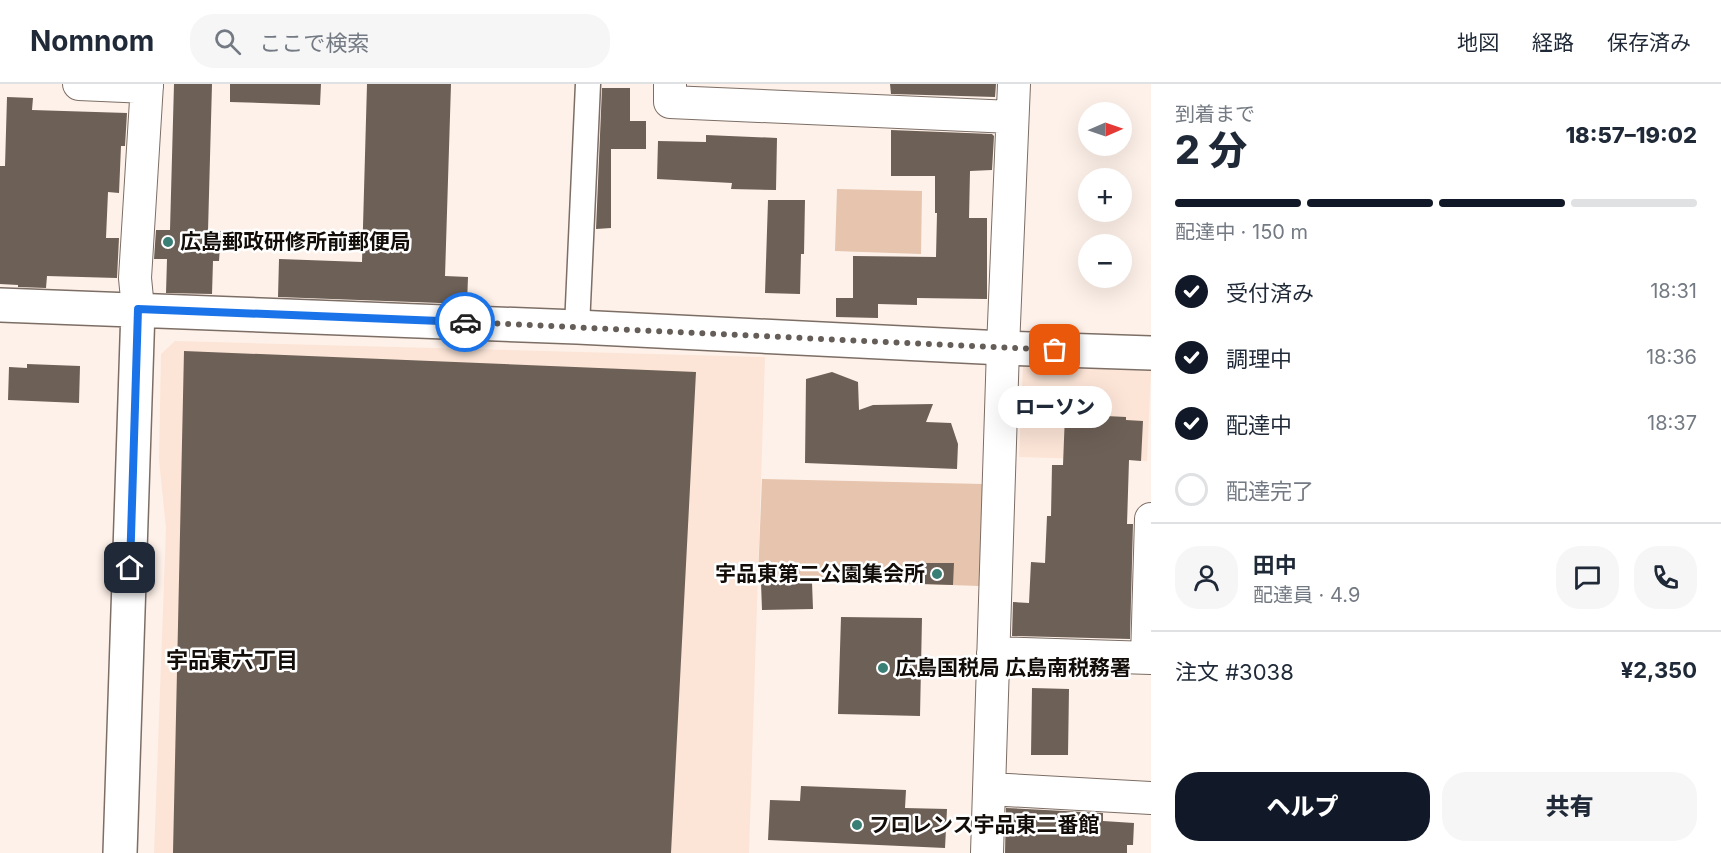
<!DOCTYPE html>
<html lang="ja">
<head>
<meta charset="utf-8">
<style>
	:root { --surface:#fff; --page:#f6f6f7; --text:#1f2937; --muted:#747a83; --line:#e0e1e3; --accent:#111827 }
	body { margin:0; font-family:Inter,"Noto Sans JP",sans-serif; background:var(--page); color:var(--text); height:100vh; display:flex; flex-direction:column; font-size:22px; white-space:nowrap }
	* { box-sizing:border-box; margin:0 }
	p { font-size:20px; color:var(--muted) }
	.icon { flex:none; width:33px; height:33px; fill:none; stroke:currentColor; stroke-width:2; stroke-linecap:round; stroke-linejoin:round }
	.map { position:relative; flex:1; overflow:hidden }
	.side { display:flex; flex-direction:column; background:var(--surface); width:570px }
	.side>* { flex:none }
	.needle { width:39px; rotate:88deg }
	.buttons { position:absolute; left:1078px; top:18px; display:grid; gap:12px }
	.buttons a { display:grid; place-items:center; width:54px; height:54px; border-radius:50%; background:var(--surface); box-shadow:0 6px 24px #0002; font-size:30px }
	.pin { position:absolute; display:grid; place-items:center; width:51px; height:51px; color:#fff; margin:-26px; border-radius:12px; box-shadow:0 3px 9px #0006 }
	.courier { position:absolute; display:grid; place-items:center; width:60px; height:60px; margin:-30px; border:4px solid #1a73e8; border-radius:50%; background:#fff; color:#222; box-shadow:0 2px 8px #0007 }
	.bubble { position:absolute; height:42px; border-radius:21px; background:var(--surface); box-shadow:0 6px 24px #0002; font-size:20px; font-weight:800; line-height:42px; text-align:center }
	.summary em { font-style:normal; font-weight:800 }
	.summary div { display:flex; flex-direction:column-reverse }
	.summary { display:flex; align-items:center; justify-content:space-between; height:102px; padding:0 24px }
	h1 { font-size:39px; font-weight:800; line-height:45px }
	.bar { display:grid; grid-template-columns:repeat(4,1fr); gap:9px 6px; align-content:center; height:72px; padding:0 24px }
	.bar i { height:8px; border-radius:4px; background:var(--line) }
	.bar .selected { background:var(--accent) }
	.bar p { grid-column:span 4 }
	.line { display:flex; align-items:center; gap:15px; padding:0 24px; border-top:2px solid var(--line) }
	.line div { flex:1 }
	.round { display:grid; place-items:center; flex:none; width:63px; height:63px; border-radius:24px; background:var(--page) }
	ol { padding:0 24px; list-style:none }
	li { display:flex; align-items:center; gap:18px; height:66px }
	li p { margin-inline-start:auto }
	li .icon { padding:6px; border-radius:50%; background:var(--accent); color:#fff; stroke-width:4 }
	li:last-child { color:var(--muted) }
	li i { width:33px; height:33px; border:3px solid var(--line); border-radius:50% }
	.cta { display:flex; gap:12px; margin-top:auto; padding:12px 24px }
	.cta a { flex:1; height:69px; border-radius:24px; background:var(--accent); color:#fff; font-size:24px; font-weight:800; line-height:69px; text-align:center }
	.cta a+a { background:var(--page); color:var(--text) }
	header { display:flex; align-items:center; gap:36px; box-sizing:border-box; height:84px; padding:0 30px; background:var(--surface); border-bottom:2px solid var(--line) }
	header strong { font-size:28px }
	nav { display:flex; gap:33px; margin-inline-start:auto; font-size:21px }
	.search { width:420px; height:54px; background:var(--page); display:flex; align-items:center; gap:15px; box-sizing:border-box; padding:0 21px; border-radius:24px; color:var(--muted); font-size:22px }
	main { display:flex; flex:1; min-height:0 }
	.map>svg:first-child { display:block }
</style>
</head>
<body>
<header>
<strong>Nomnom</strong>
<div class="search"><svg class="icon" aria-label="search" viewBox="0 0 24 24"><circle cx="10" cy="10" r="6"/><path d="M15 15l6 6"/></svg>ここで検索</div>
<nav><a>地図</a><a>経路</a><a>保存済み</a></nav>
</header>
<main>
<div class="map">
<svg width="1151" height="769" viewBox="0 0 1151 769">
	<rect width="100%" height="100%" fill="#fef1e9"/>
	<path fill="#fce5d7" d="M175,257l590,16 -16,496h-595l12,-325 -7,-68 2,-106z
		M1023,282l128,5 -4,90 -128,-4z"/>
	<path fill="#e6c4ad" d="M837,105l85,2 -1,63 -86,-3z
		M762,395l221,5 -4,102 -221,-8z"/>
	<path fill="#6d6057" d="M174,0h38l-4,147h13l-2,30h-6l-1,33 -46,-1 1,-34h-13l2,-29h14z
		M230,0h91l-1,21 -90,-3z
		M367,0h84l-6,192 23,1 -1,27 -189,-7 1,-38 83,3z
		M890,0h106l-1,13 -104,-3z
		M602,4h28v33h16v28h-35v79l-15,1z
		M7,13l26,1 -1,12 95,3 -2,33h-4l-2,47 -11,-1 -2,46h13l-2,40 -70,-2 -1,12 -28,-1v-2l-18,-1v-118h5z
		M891,46l101,4 2,2 -2,34 -22,1 -1,47h18v81l-70,-1v7l-39,-1v14l-42,-1v-19h17v-42l83,1 1,-44h-2v-37h-44z
		M706,51l71,3 -1,52 -45,-1 1,-6 -75,-4 1,-38 48,1z
		M768,116h37l-1,54h-3l-1,40 -35,-1z
		M184,267l512,21 -25,481h-498z
		M27,280l53,2 -1,37 -71,-3 1,-33 18,1z
		M832,288l26,10 1,28 14,-5 60,-1 -7,18 25,1 7,21 -1,25 -152,-6 1,-84z
		M1065,330l61,3v3l17,1 -2,40 -12,-1 -2,64h6l-3,115 -118,-3 1,-34 16,1 2,-41 14,1 2,-47h4l1,-51h11z
		M921,479h33l-1,22 -32,-1z
		M812,498l1,27 -51,1 -1,-27z
		M841,533l81,1 -2,98 -82,-2z
		M1032,604l37,1 -1,66h-37z
		M801,702l105,4 -1,18 42,1 -2,39 -177,-8 2,-40 30,1z
		M1006,724l97,5v8l31,2 -1,22h-6v8h-122z"/>
	<g fill="none" stroke-linecap="round" stroke-linejoin="round">
		<g stroke="#7c6e65" stroke-width="27">
			<path id="pedestrian" d="M577,243l11,-243"/>
		</g>
		<g stroke="#7c6e65" stroke-width="34">
			<path id="minor" d="M79,0l68,3
				M670,0v18l342,15
				M138,225l-3,-31 12,-194
				M993,569l158,5
				M1147,574l4,-139
				M989,705l162,9
				M987,769l16,-505 11,-264"/>
		</g>
		<g stroke="#7c6e65" stroke-width="36">
			<path id="tertiary" d="M0,221l577,22 426,21 148,5
				M120,769l18,-544"/>
		</g>
		<use href="#pedestrian" stroke="#fff" stroke-width="24"/>
		<use href="#minor" stroke="#fff" stroke-width="32"/>
		<use href="#tertiary" stroke="#fff" stroke-width="33"/>
	</g>
	<g fill="none" stroke-linecap="round" stroke-linejoin="round">
		<path stroke="#655d57" stroke-width="6" stroke-dasharray="0 10.8" d="M465,238l590,28"/>
		<path stroke="#1a73e8" stroke-width="8" d="M130,484l8,-259 327,13"/>
	</g>
	<g fill="#397f75" stroke="#fff" stroke-width="2">
		<circle cx="168" cy="158" r="6"/>
		<circle cx="937" cy="490" r="6"/>
		<circle cx="883" cy="584" r="6"/>
		<circle cx="857" cy="741" r="6"/>
	</g>
	<g text-anchor="middle" stroke-width="5" stroke-linejoin="round" paint-order="stroke">
		<g font-size="21" font-weight="bold" fill="#120d09" stroke="#fff" text-anchor="start">
			<text x="180" y="165">広島郵政研修所前郵便局</text>
			<text x="925" y="497" text-anchor="end">宇品東第二公園集会所</text>
			<text x="895" y="591">広島国税局 広島南税務署</text>
			<text x="869" y="748">フロレンス宇品東二番館</text>
		</g>
		<g font-size="22" font-weight="bold" fill="#120d09" stroke="#fff">
			<text x="232" y="584">宇品東六丁目</text>
		</g>
	</g>
</svg>
<div class="buttons">
<a><svg class="needle" viewBox="-14 -14 28 28"><path d="M0-13l5 13h-10z" fill="#e53935"/><path d="M0 13l5-13h-10z" fill="#747a83"/></svg></a>
<a>+</a>
<a>−</a>
</div>
<div class="pin" style="left:1055px;top:266px;background:#ea580c"><svg class="icon" aria-label="bag" viewBox="0 0 24 24"><path d="M5 8h14l-1 12H6zM9 8a3 3 0 0 1 6 0"/></svg></div>
<div class="pin" style="left:130px;top:484px;background:#1f2937"><svg class="icon" aria-label="home" viewBox="0 0 24 24"><path d="M3 11l9-7 9 7M6 9v11h12V9"/></svg></div>
<div class="courier" style="left:465px;top:238px"><svg class="icon" aria-label="car" viewBox="0 0 24 24"><path d="M5 17H2v-5l4-1 3-4h7l3 4 3 1v5h-3M9 17h6M6 11h13"/><circle cx="7" cy="17" r="2"/><circle cx="17" cy="17" r="2"/></svg></div>
<div class="bubble" style="left:998px;top:302px;width:114px">ローソン</div>
</div>
<section class="side">
<div class="summary"><div><h1>2 分</h1><p>到着まで</p></div><em>18:57–19:02</em></div>
<div class="bar"><i class="selected"></i><i class="selected"></i><i class="selected"></i><i></i><p>配達中 · 150 m</p></div>
<ol>
<li><svg class="icon" aria-label="check" viewBox="0 0 24 24"><path d="M5 12l5 5 9-10"/></svg>受付済み<p>18:31</p></li>
<li><svg class="icon" aria-label="check" viewBox="0 0 24 24"><path d="M5 12l5 5 9-10"/></svg>調理中<p>18:36</p></li>
<li><svg class="icon" aria-label="check" viewBox="0 0 24 24"><path d="M5 12l5 5 9-10"/></svg>配達中<p>18:37</p></li>
<li><i></i>配達完了</li>
</ol>
<div class="line" style="height:108px"><a class="round"><svg class="icon" aria-label="person" viewBox="0 0 24 24"><circle cx="12" cy="8" r="4"/><path d="M4 21q1-7 8-7t8 7"/></svg></a><div><b>田中</b><p>配達員 · 4.9</p></div><a class="round"><svg class="icon" aria-label="chat" viewBox="0 0 24 24"><path d="M4 5h16v11H9l-5 4z"/></svg></a><a class="round"><svg class="icon" aria-label="phone" viewBox="0 0 24 24"><path d="M5 4h4l2 5-3 2q2 4 5 5l2-3 5 2v4C11 20 4 13 5 4z"/></svg></a></div>
<div class="line" style="height:78px"><div>注文 #3038</div><b>¥2,350</b></div>
<div class="cta"><a>ヘルプ</a><a>共有</a></div>
</section>
</main>
</body>
</html>
